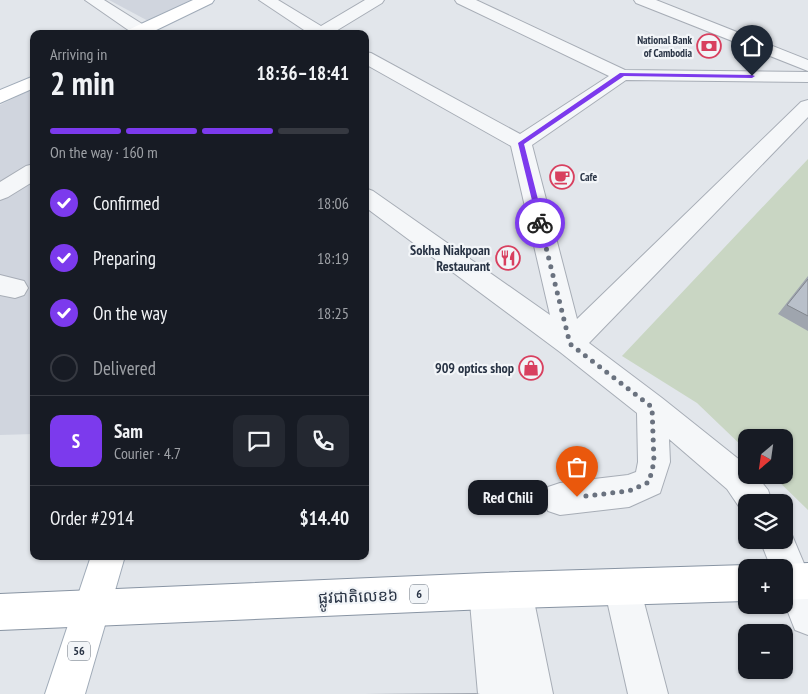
<!DOCTYPE html>
<html lang="en">
<head>
<meta charset="utf-8">
<style>
	:root { --surface:#171b24; --page:#242831; --text:#f1f3f6; --muted:#9ea1a6; --line:#363941; --accent:#7c3aed }
	body { margin:0; font-family:"PT Sans Narrow","Noto Sans Khmer",sans-serif; background:var(--page); color:var(--text); height:100vh; display:flex; flex-direction:column; font-size:19px; white-space:nowrap }
	* { box-sizing:border-box; margin:0 }
	p { font-size:16px; color:var(--muted) }
	.icon { flex:none; width:28px; height:28px; fill:none; stroke:currentColor; stroke-width:2; stroke-linecap:round; stroke-linejoin:round }
	.map { position:relative; flex:1; overflow:hidden }
	.drawer { position:absolute; left:30px; top:30px; width:339px; height:530px; display:flex; flex-direction:column; background:var(--surface); border-radius:10px; box-shadow:0 1px 4px #0004 }
	.drawer>* { flex:none }
	.needle { width:32px; rotate:209deg }
	.buttons { position:absolute; left:738px; top:429px; display:grid; gap:10px }
	.buttons a { display:grid; place-items:center; width:55px; height:55px; border-radius:10px; background:var(--surface); box-shadow:0 1px 4px #0004; font-size:25px }
	.pin { position:absolute; display:grid; place-items:center; width:42px; height:42px; color:#fff; margin:-51px -21px; border-radius:50% 50% 50% 0; rotate:-45deg; box-shadow:0 0 5px #0007 }
	.pin .icon { rotate:45deg }
	.courier { position:absolute; display:grid; place-items:center; width:50px; height:50px; margin:-25px; border:4px solid #7c3aed; border-radius:50%; background:#fff; color:#222; box-shadow:0 1px 6px #0007 }
	.bubble { position:absolute; height:35px; border-radius:10px; background:var(--surface); box-shadow:0 1px 4px #0004; font-size:16px; font-weight:700; line-height:35px; text-align:center }
	.head em { font-style:normal; font-weight:700 }
	.head div { display:flex; flex-direction:column-reverse }
	.head { display:flex; align-items:center; justify-content:space-between; height:85px; padding:0 20px }
	h1 { font-size:32px; font-weight:700; line-height:38px }
	.bar { display:grid; grid-template-columns:repeat(4,1fr); gap:8px 5px; align-content:center; height:60px; padding:0 20px }
	.bar i { height:6px; border-radius:4px; background:var(--line) }
	.bar .active { background:var(--accent) }
	.bar p { grid-column:span 4 }
	.line { display:flex; align-items:center; gap:12px; padding:0 20px; border-top:1px solid var(--line) }
	.line div { flex:1 }
	.round { display:grid; place-items:center; flex:none; width:52px; height:52px; border-radius:10px; background:var(--page) }
	ol { padding:0 20px; list-style:none }
	li { display:flex; align-items:center; gap:15px; height:55px }
	li p { margin-inline-start:auto }
	li .icon { padding:5px; border-radius:50%; background:var(--accent); color:#fff; stroke-width:4 }
	li:last-child { color:var(--muted) }
	li i { width:28px; height:28px; border:2px solid var(--line); border-radius:50% }
	.map>svg:first-child { display:block }
</style>
</head>
<body>
<div class="map">
<svg width="808" height="694" viewBox="0 0 808 694">
	<rect width="100%" height="100%" fill="#e2e6eb"/>
	<path fill="#d0d5de" d="M109,0h92l-49,23z
		M34,88v346l-34,1v-330z"/>
	<path fill="#c9d6c3" d="M808,159v351l-36,-35h12v-37h-38v12l-49,-47 -75,-47z"/>
	<g fill="none" stroke-linecap="round" stroke-linejoin="round">
		<g stroke="#a7adb6" stroke-width="2">
			<path id="minor" d="M85,0h19l43,27 2,4 -2,3h-13z
				M259,0h19l43,26 44,-26h19l-2,3 -51,31h-21z
				M455,0h21l149,70 183,2v10l-182,-2 -94,65 45,174 224,-217 7,-2v17l-219,226 73,55 84,67v10h10l12,15 4,12h-26v12h-2l-17,-25 -58,-50 1,23 -10,31 -31,14 -69,8 -12,-4 -4,-12 4,-12 12,-4 68,-8 8,-3 2,-10 -1,-49 -77,-61 -195,-145v-19l8,3 177,124 -39,-169 -146,-82v-12l6,1 149,81 89,-58 -152,-73z
				M634,0h22l152,60v11l-172,-68z
				M34,164v17l-26,16 -8,3v-18l26,-16z
				M0,275l24,6 4,7 -4,7 -9,3 -15,-3z
				M784,526l5,2 19,45v62l-13,-5 -11,-28v-34h-13l-11,-28h24z
				M622,569l13,5 5,13 28,107h-40l-24,-107 5,-13z
				M487,573l13,7 14,-7 13,5 5,13 21,103h-75l-9,-103 5,-13z"/>
		</g>
		<g stroke="#a0abb8" stroke-width="2">
			<path id="major" d="M193,0h21l-2,3 -64,31h-22l2,-4z
				M34,76v12l-34,15v-13z
				M91,556h34l-40,138h-40z"/>
		</g>
		<g stroke="#8894a3" stroke-width="2">
			<path id="highway" d="M808,563v36l-24,1v-32h-8l8,-4z
				M746,565l6,3h-6v33l-259,8 -487,21v-36l487,-21z"/>
		</g>
		<use href="#minor" fill="#f5f7f9" fill-rule="evenodd"/>
		<use href="#major" fill="#fff" fill-rule="evenodd"/>
		<use href="#highway" fill="#fff" fill-rule="evenodd"/>
	</g>
	<path fill="#9fa5ae" d="M808,276v55l-30,-17z
		M476,693l4,1h-115z"/>
	<path fill="#b9c0ca" stroke="#82868d" d="M808,279v37l-21,-11z"/>
	<path fill="#7c3aed" d="M620,73l132,2 3,1 -3,2 -128,-2 -100,68 20,79 -6,2 -20,-82z"/>
	<g fill="none" stroke-linecap="round" stroke-linejoin="round">
		<path stroke="#6a727f" stroke-width="5" stroke-dasharray="0 9" d="M540,223l30,121 82,63 2,55 -5,20 -20,9 -52,6"/>
	</g>
	<defs>
		<g id="bank-ring" transform="scale(1.25)"><circle r="9.5" fill="#f2f5f8" stroke="#d8405f" stroke-width="1.5"/><path d="M-6-4H6V4H-6ZM0-2.3a2.3 2.3 0 1 0 0 4.6a2.3 2.3 0 1 0 0-4.6Z" fill="#d8405f"/></g>
		<g id="cafe-ring" transform="scale(1.25)"><circle r="9.5" fill="#f2f5f8" stroke="#d8405f" stroke-width="1.5"/><path d="M-5.5-4.5H6V0H3Q3 3.5 0 3.5H-2.5Q-5.5 3.5-5.5 0ZM3-3.2v2h1.7v-2ZM-6 4.5H4V6H-6Z" fill="#d8405f"/></g>
		<g id="restaurant-ring" transform="scale(1.25)"><circle r="9.5" fill="#f2f5f8" stroke="#d8405f" stroke-width="1.5"/><path d="M-5-6h1v4h1v-4h1v4h1v-4h1v5L-1.5 .5V6h-2V.5L-5-1ZM5-6V6H3V1.5H1.5Q1.5-4 5-6Z" fill="#d8405f"/></g>
		<g id="shop-ring" transform="scale(1.25)"><circle r="9.5" fill="#f2f5f8" stroke="#d8405f" stroke-width="1.5"/><path d="M-5-2.5h2.3a2.7 3.5 0 0 1 5.4 0H5L5.5 6h-11ZM-1.5-2.5h3a1.5 2.3 0 0 0-3 0Z" fill="#d8405f"/></g>
	</defs>
	<g fill-rule="evenodd">
		<use href="#bank-ring" x="709" y="46"/>
		<use href="#cafe-ring" x="562" y="177"/>
		<use href="#restaurant-ring" x="508" y="258"/>
		<use href="#shop-ring" x="531" y="368"/>
	</g>
	<g text-anchor="middle" stroke-width="4.5" stroke-linejoin="round" paint-order="stroke">
		<g font-size="11" font-weight="bold" fill="#293445" stroke="#f2f5f8" text-anchor="end">
			<text x="692" y="44">National Bank<tspan x="692" dy="13">of Cambodia</tspan></text>
			<text x="580" y="181" text-anchor="start">Cafe</text>
		</g>
		<g fill="#f2f5f8" stroke="#656e7b" stroke-width="1">
			<rect x="410" y="584.5" width="18" height="19" rx="4"/>
			<rect x="68" y="641.5" width="22" height="19" rx="4"/>
		</g>
		<g font-size="12" font-weight="bold" fill="#293445">
			<text x="419" y="598">6</text>
			<text x="79" y="655">56</text>
		</g>
		<g font-size="14" font-weight="bold" fill="#293445" stroke="#f2f5f8" text-anchor="end">
			<text x="490" y="255">Sokha Niakpoan<tspan x="490" dy="16">Restaurant</tspan></text>
			<text x="514" y="373">909 optics shop</text>
		</g>
		<g font-size="16" fill="#293445" stroke="#f2f5f8">
			<text transform="translate(358 596) rotate(-2)" y="6">ផ្លូវជាតិលេខ៦</text>
		</g>
	</g>
</svg>
<div class="buttons">
<a><svg class="needle" viewBox="-14 -14 28 28"><path d="M0-13l5 13h-10z" fill="#e53935"/><path d="M0 13l5-13h-10z" fill="#9ea1a6"/></svg></a>
<a><svg class="icon" aria-label="layers" viewBox="0 0 24 24"><path d="M12 4l9 5-9 5-9-5zM3 14l9 5 9-5"/></svg></a>
<a>+</a>
<a>−</a>
</div>
<div class="pin" style="left:577px;top:497px;background:#ea580c"><svg class="icon" aria-label="bag" viewBox="0 0 24 24"><path d="M5 8h14l-1 12H6zM9 8a3 3 0 0 1 6 0"/></svg></div>
<div class="pin" style="left:752px;top:76px;background:#1f2937"><svg class="icon" aria-label="home" viewBox="0 0 24 24"><path d="M3 11l9-7 9 7M6 9v11h12V9"/></svg></div>
<div class="courier" style="left:540px;top:223px"><svg class="icon" aria-label="bike" viewBox="0 0 24 24"><circle cx="6" cy="16" r="4"/><circle cx="18" cy="16" r="4"/><path d="M6 16l4-8h5l3 8M10 8l3 8H6M13 5h3"/></svg></div>
<div class="bubble" style="left:468px;top:480px;width:80px">Red Chili</div>
<section class="drawer">
<div class="head"><div><h1>2 min</h1><p>Arriving in</p></div><em>18:36–18:41</em></div>
<div class="bar"><i class="active"></i><i class="active"></i><i class="active"></i><i></i><p>On the way · 160 m</p></div>
<ol>
<li><svg class="icon" aria-label="check" viewBox="0 0 24 24"><path d="M5 12l5 5 9-10"/></svg>Confirmed<p>18:06</p></li>
<li><svg class="icon" aria-label="check" viewBox="0 0 24 24"><path d="M5 12l5 5 9-10"/></svg>Preparing<p>18:19</p></li>
<li><svg class="icon" aria-label="check" viewBox="0 0 24 24"><path d="M5 12l5 5 9-10"/></svg>On the way<p>18:25</p></li>
<li><i></i>Delivered</li>
</ol>
<div class="line" style="height:90px"><b class="round" style="background:var(--accent);color:#fff">S</b><div><b>Sam</b><p>Courier · 4.7</p></div><a class="round"><svg class="icon" aria-label="chat" viewBox="0 0 24 24"><path d="M4 5h16v11H9l-5 4z"/></svg></a><a class="round"><svg class="icon" aria-label="phone" viewBox="0 0 24 24"><path d="M5 4h4l2 5-3 2q2 4 5 5l2-3 5 2v4C11 20 4 13 5 4z"/></svg></a></div>
<div class="line" style="height:65px"><div>Order #2914</div><b>$14.40</b></div>
</section>
</div>
</body>
</html>
